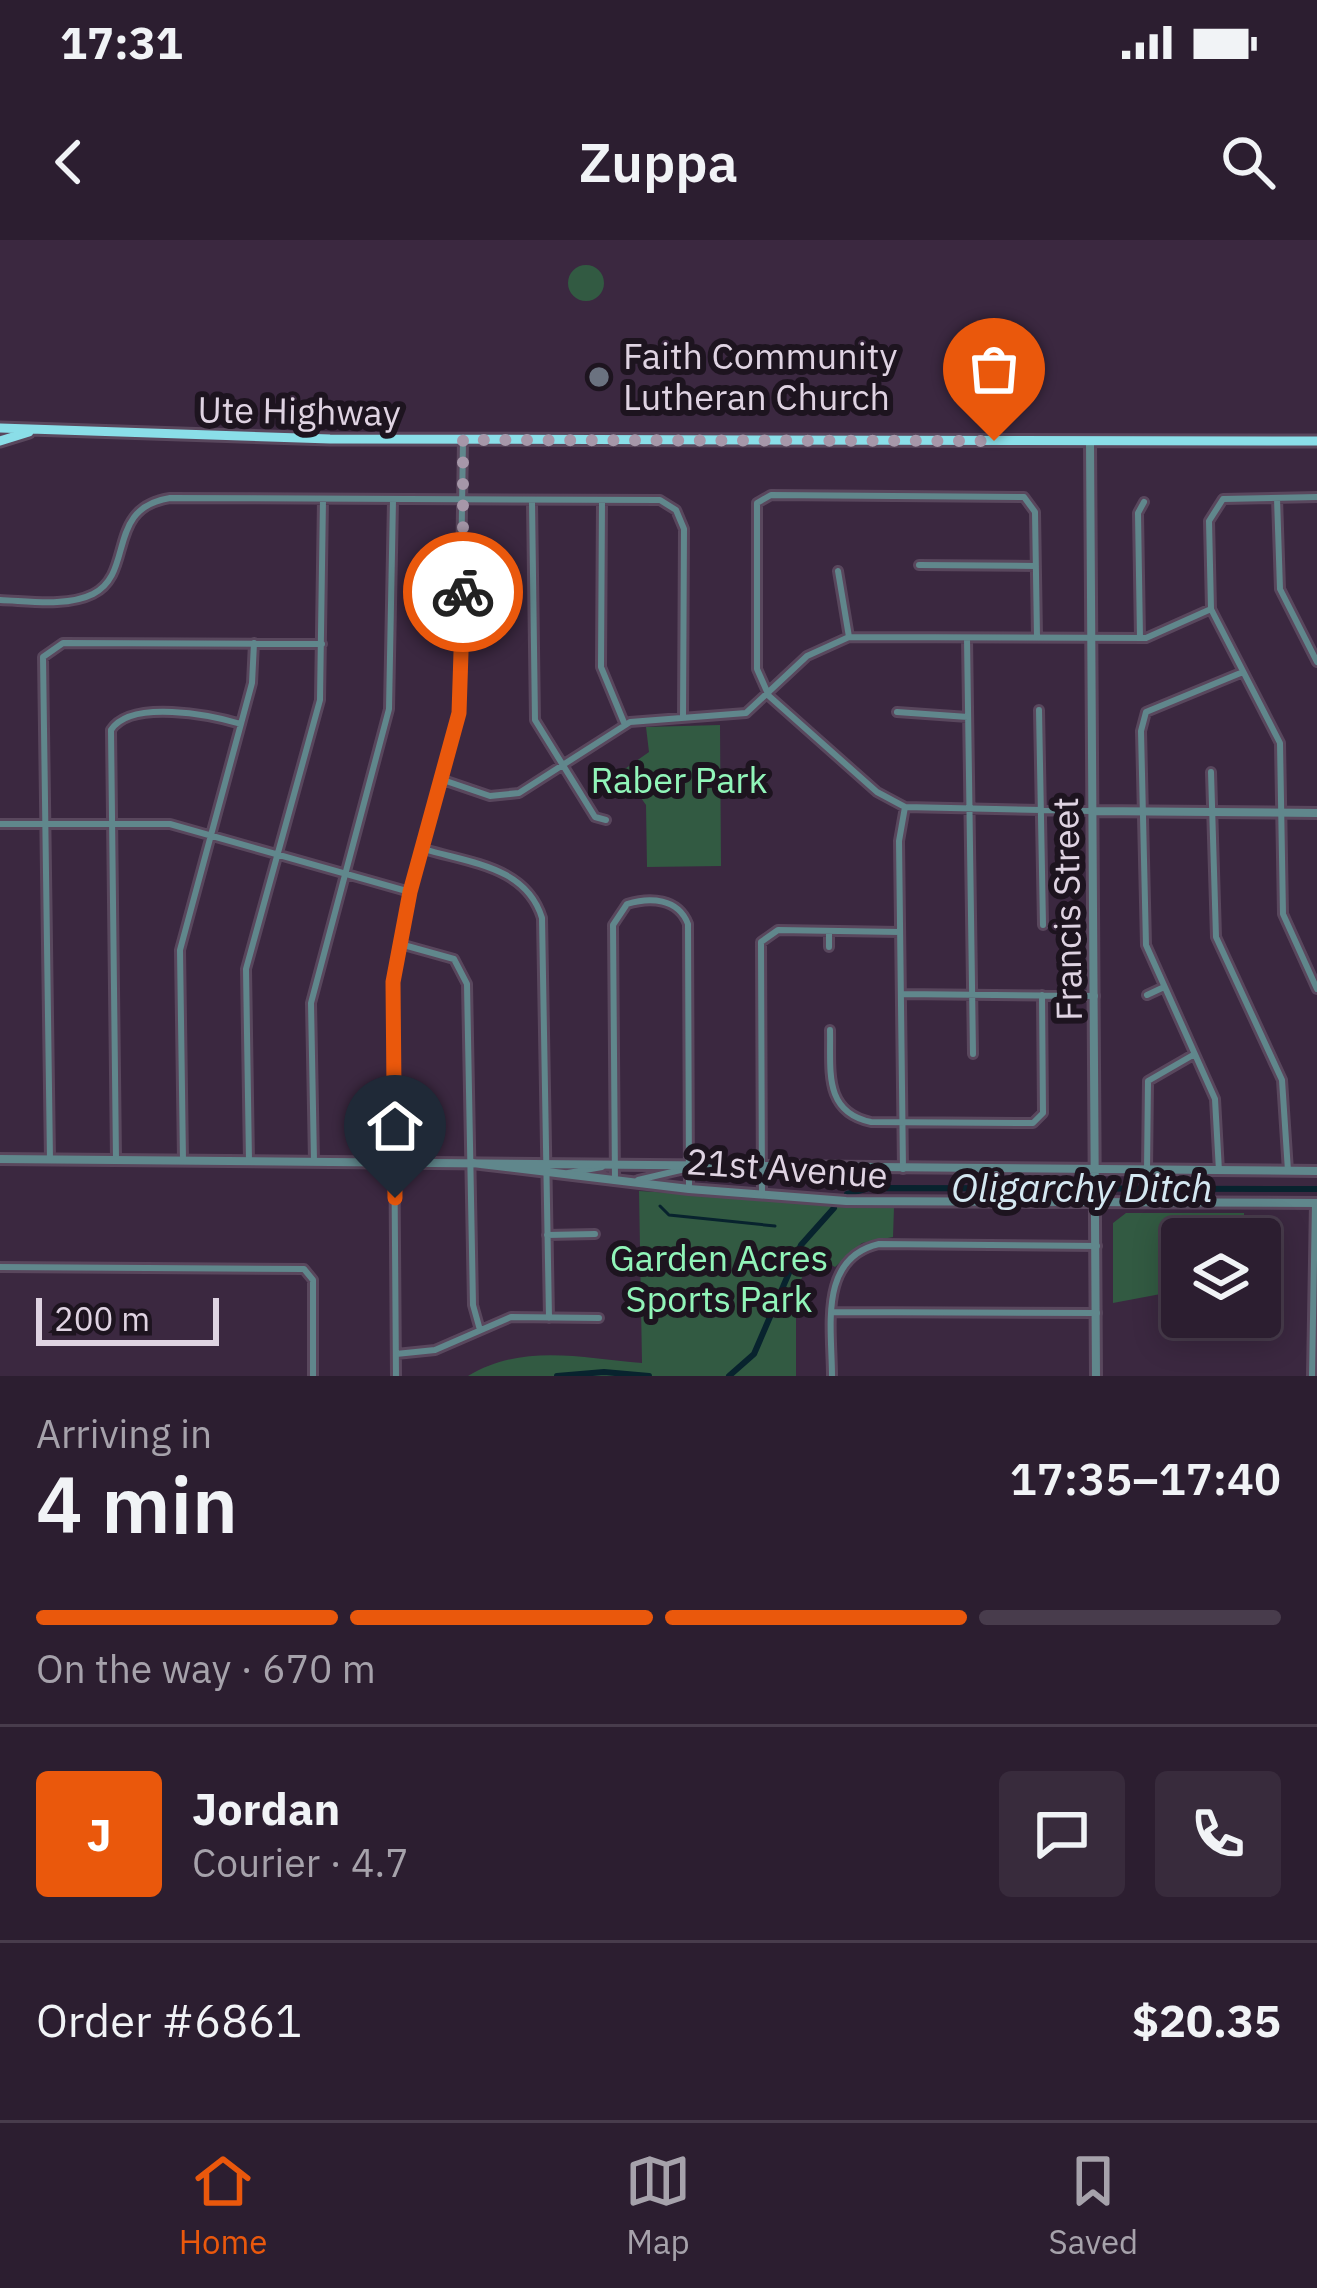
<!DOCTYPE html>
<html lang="en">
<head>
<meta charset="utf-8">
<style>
	:root { --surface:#2c1e30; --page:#382b3c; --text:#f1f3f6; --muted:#a6a2ab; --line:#483c4c; --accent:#ea580c }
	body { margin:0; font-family:"IBM Plex Sans",sans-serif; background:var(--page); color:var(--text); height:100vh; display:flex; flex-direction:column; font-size:45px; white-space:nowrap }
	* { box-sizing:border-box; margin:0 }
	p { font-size:39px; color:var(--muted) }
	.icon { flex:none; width:66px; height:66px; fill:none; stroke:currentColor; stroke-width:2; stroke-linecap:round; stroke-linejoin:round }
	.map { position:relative; height:1136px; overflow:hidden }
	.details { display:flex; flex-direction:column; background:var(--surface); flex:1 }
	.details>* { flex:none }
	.tools { position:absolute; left:1161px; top:978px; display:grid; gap:24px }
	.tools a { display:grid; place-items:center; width:120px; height:120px; border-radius:12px; background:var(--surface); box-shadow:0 6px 30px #0003,0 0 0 3px var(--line); font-size:60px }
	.scale { position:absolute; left:36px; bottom:30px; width:183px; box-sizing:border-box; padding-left:12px; border:6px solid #dfd3e2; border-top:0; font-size:33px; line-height:42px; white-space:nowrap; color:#dfd3e2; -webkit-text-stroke:9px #1d141f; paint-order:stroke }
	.pin { position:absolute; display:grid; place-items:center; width:102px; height:102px; color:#fff; margin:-123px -51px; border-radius:50% 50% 50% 0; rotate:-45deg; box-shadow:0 0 12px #0007 }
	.pin .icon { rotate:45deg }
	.courier { position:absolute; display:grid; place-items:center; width:120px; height:120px; margin:-60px; border:9px solid #ea580c; border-radius:50%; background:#fff; color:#222; box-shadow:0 3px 15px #0007 }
	.head em { font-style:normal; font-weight:600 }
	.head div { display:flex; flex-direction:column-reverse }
	.head { display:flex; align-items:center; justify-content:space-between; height:204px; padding:0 36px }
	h1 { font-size:78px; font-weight:600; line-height:90px }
	.bar { display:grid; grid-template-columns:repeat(4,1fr); gap:18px 12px; align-content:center; height:144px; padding:0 36px }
	.bar i { height:15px; border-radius:9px; background:var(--line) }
	.bar .on { background:var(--accent) }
	.bar p { grid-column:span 4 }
	.line { display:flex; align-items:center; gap:30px; padding:0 36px; border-top:3px solid var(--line) }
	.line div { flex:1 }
	.round { display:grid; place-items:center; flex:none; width:126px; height:126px; border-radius:12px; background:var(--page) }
	.status { display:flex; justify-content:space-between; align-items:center; height:84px; padding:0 60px; background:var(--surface); direction:ltr }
	.status svg { height:33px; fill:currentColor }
	header { display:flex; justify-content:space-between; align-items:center; height:156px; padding:0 36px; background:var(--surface); font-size:54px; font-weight:600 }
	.tabs { display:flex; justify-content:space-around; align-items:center; height:168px; border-top:3px solid var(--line); background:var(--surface); font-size:33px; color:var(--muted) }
	.tabs a { display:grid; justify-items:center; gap:6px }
	.tabs .on { color:var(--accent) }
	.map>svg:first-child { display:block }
</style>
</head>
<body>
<div class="status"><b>17:31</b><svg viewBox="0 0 49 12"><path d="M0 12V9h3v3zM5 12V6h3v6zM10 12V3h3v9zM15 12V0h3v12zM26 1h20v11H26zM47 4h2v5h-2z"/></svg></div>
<header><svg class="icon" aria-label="back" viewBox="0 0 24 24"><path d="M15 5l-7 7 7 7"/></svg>Zuppa<svg class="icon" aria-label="search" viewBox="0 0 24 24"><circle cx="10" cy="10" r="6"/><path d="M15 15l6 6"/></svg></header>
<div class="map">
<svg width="1317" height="1136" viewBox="0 0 1317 1136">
	<rect width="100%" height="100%" fill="#3b2840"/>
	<path fill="#325a42" d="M568 43a18 18 0 1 1 36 0a18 18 0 1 1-36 0Z
		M720,485l1,141 -74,1 -1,-62 -24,-34 27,-19 -3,-25z
		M639,951l255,16 -1,30 -31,6 -27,24 -24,-13 -15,39v83h-328c55,-33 113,-18 174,-13z
		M1126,973h118v26h-62v51l-69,13v-80z"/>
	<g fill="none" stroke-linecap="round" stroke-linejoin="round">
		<path stroke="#08232e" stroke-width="3" d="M660,966l9,9 106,11"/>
		<path stroke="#08232e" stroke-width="6" d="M847,954l22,-6 448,1
			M557,1136l47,-4 45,4
			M729,1136l25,-22 47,-109 33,-37"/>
		<g stroke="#59475d" stroke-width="12">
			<path id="minor" d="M1317,257l-94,2 -14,22 2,88 69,134 3,171 34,75
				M1277,258l3,91 37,73
				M602,261l-1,166 24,58
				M532,262l3,218 60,97 11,3
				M919,325l117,1
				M838,331l11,66
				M0,360c29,1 67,7 93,-6 42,-21 12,-86 77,-96l490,2 16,10 8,19 -1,189
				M1037,397l-2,-125 -11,-15 -253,-2 -14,8v166l12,27 108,96 28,15 186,4
				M967,398l6,416
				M1140,398l-2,-125 6,-11
				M1039,470l4,215
				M897,472l71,5
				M1211,532l5,165 66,143 6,91
				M446,541l44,15 29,-3 111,-71 116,-9 61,-57 42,-19 297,1 65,-29
				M0,584h170l240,68
				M424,609c45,14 102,17 118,69l7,400
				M829,691v16
				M400,704l54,15 13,25 6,321 7,25
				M901,754l194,2
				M1147,755l15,-7
				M830,790c1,40 -7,82 41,92l162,1 10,-10 -1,-118
				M50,920l-7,-503 20,-14 259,1
				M116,920l-5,-430c20,-31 100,-15 130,-6
				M183,920l-3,-210 72,-267 2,-40
				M249,921l-3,-192 74,-269 3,-201
				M314,921l-3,-158 78,-294 4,-209
				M903,929l-4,-328 6,-34
				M1147,931l1,-90 45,-26
				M1219,931l-4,-72 -69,-154 -5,-214 5,-19 97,-40
				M568,933l34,-6
				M638,940l51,-12
				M615,941l-2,-256 14,-21c23,-7 51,-6 61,20l1,265
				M762,955l-1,-253 17,-12 122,2
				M547,995l48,-1
				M0,1027l304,2 9,11v96
				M832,1072l265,1
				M396,1114l39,-4 76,-33 88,1
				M396,1136l-3,-393 17,-91 49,-179 4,-273
				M832,1136c0,-48 -14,-118 47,-132l218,2
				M1312,1136l3,-173"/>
		</g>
		<g stroke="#59475d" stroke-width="14">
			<path id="tertiary" d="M1090,201l6,935
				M1092,571l225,2
				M0,919l1317,12
				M472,923l217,26 157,12 471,2"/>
		</g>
		<g stroke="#59475d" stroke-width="15">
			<path id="primary" d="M0,188l330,11 987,2
				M0,201l29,-9"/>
		</g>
		<use href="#minor" stroke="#60878c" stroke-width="6"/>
		<use href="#tertiary" stroke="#60878c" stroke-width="8"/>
		<use href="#primary" stroke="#8adee8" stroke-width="9"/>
	</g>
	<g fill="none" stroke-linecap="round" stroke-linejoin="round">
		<path stroke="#a697a9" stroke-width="12" stroke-dasharray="0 21.6" d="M463,352v-152l531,1"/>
		<path stroke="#ea580c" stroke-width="15" d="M395,958l-2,-216 17,-90 49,-179 4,-121"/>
	</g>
	<circle fill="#6b7280" stroke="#1d141f" stroke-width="4.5" cx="599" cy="137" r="12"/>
	<g text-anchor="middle" stroke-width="12" stroke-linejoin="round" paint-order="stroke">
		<g font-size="36" fill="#dfd3e2" stroke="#1d141f" text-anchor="start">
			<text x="623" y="129">Faith Community<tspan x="623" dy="41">Lutheran Church</tspan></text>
		</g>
		<g font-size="36" fill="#dfd3e2" stroke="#1d141f">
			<text transform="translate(299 171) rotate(1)" y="13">Ute Highway</text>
			<text transform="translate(1067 669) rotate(-91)" y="13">Francis Street</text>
			<text transform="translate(787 928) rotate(4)" y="13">21st Avenue</text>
		</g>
		<g font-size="36" fill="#91f5b9" stroke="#1d141f">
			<text x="679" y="553">Raber Park</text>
			<text x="719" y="1031">Garden Acres<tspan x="719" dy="41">Sports Park</tspan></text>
		</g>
		<g font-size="39" font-style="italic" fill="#d4e8f2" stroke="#1d141f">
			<text x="1082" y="962">Oligarchy Ditch</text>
		</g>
	</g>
</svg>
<div class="tools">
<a><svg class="icon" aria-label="layers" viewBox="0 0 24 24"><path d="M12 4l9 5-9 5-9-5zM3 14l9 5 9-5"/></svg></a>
</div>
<div class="scale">200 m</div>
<div class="pin" style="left:994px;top:201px;background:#ea580c"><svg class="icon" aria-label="bag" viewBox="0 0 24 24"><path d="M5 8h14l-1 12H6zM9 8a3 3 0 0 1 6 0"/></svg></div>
<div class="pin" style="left:395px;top:958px;background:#1f2937"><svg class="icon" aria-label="home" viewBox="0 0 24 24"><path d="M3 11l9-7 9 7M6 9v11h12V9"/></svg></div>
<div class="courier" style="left:463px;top:352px"><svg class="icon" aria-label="bike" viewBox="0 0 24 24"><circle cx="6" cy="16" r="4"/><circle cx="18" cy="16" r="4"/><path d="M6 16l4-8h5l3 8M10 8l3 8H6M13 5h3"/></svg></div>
</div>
<section class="details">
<div class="head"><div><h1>4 min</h1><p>Arriving in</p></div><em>17:35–17:40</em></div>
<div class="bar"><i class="on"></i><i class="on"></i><i class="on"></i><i></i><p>On the way · 670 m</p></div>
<div class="line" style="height:216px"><b class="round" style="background:var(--accent);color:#fff">J</b><div><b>Jordan</b><p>Courier · 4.7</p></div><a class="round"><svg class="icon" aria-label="chat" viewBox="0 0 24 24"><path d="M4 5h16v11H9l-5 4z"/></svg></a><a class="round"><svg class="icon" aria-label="phone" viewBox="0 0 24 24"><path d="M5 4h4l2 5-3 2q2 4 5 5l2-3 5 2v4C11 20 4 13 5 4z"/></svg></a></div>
<div class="line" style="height:156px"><div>Order #6861</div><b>$20.35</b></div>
</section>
<nav class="tabs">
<a class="on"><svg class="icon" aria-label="home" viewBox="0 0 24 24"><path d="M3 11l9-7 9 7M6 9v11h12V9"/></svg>Home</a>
<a><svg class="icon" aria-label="map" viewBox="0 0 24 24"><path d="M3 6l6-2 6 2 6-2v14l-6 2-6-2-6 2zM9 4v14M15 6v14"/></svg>Map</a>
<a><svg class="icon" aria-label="saved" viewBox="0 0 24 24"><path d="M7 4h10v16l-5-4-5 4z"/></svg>Saved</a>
</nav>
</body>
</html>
